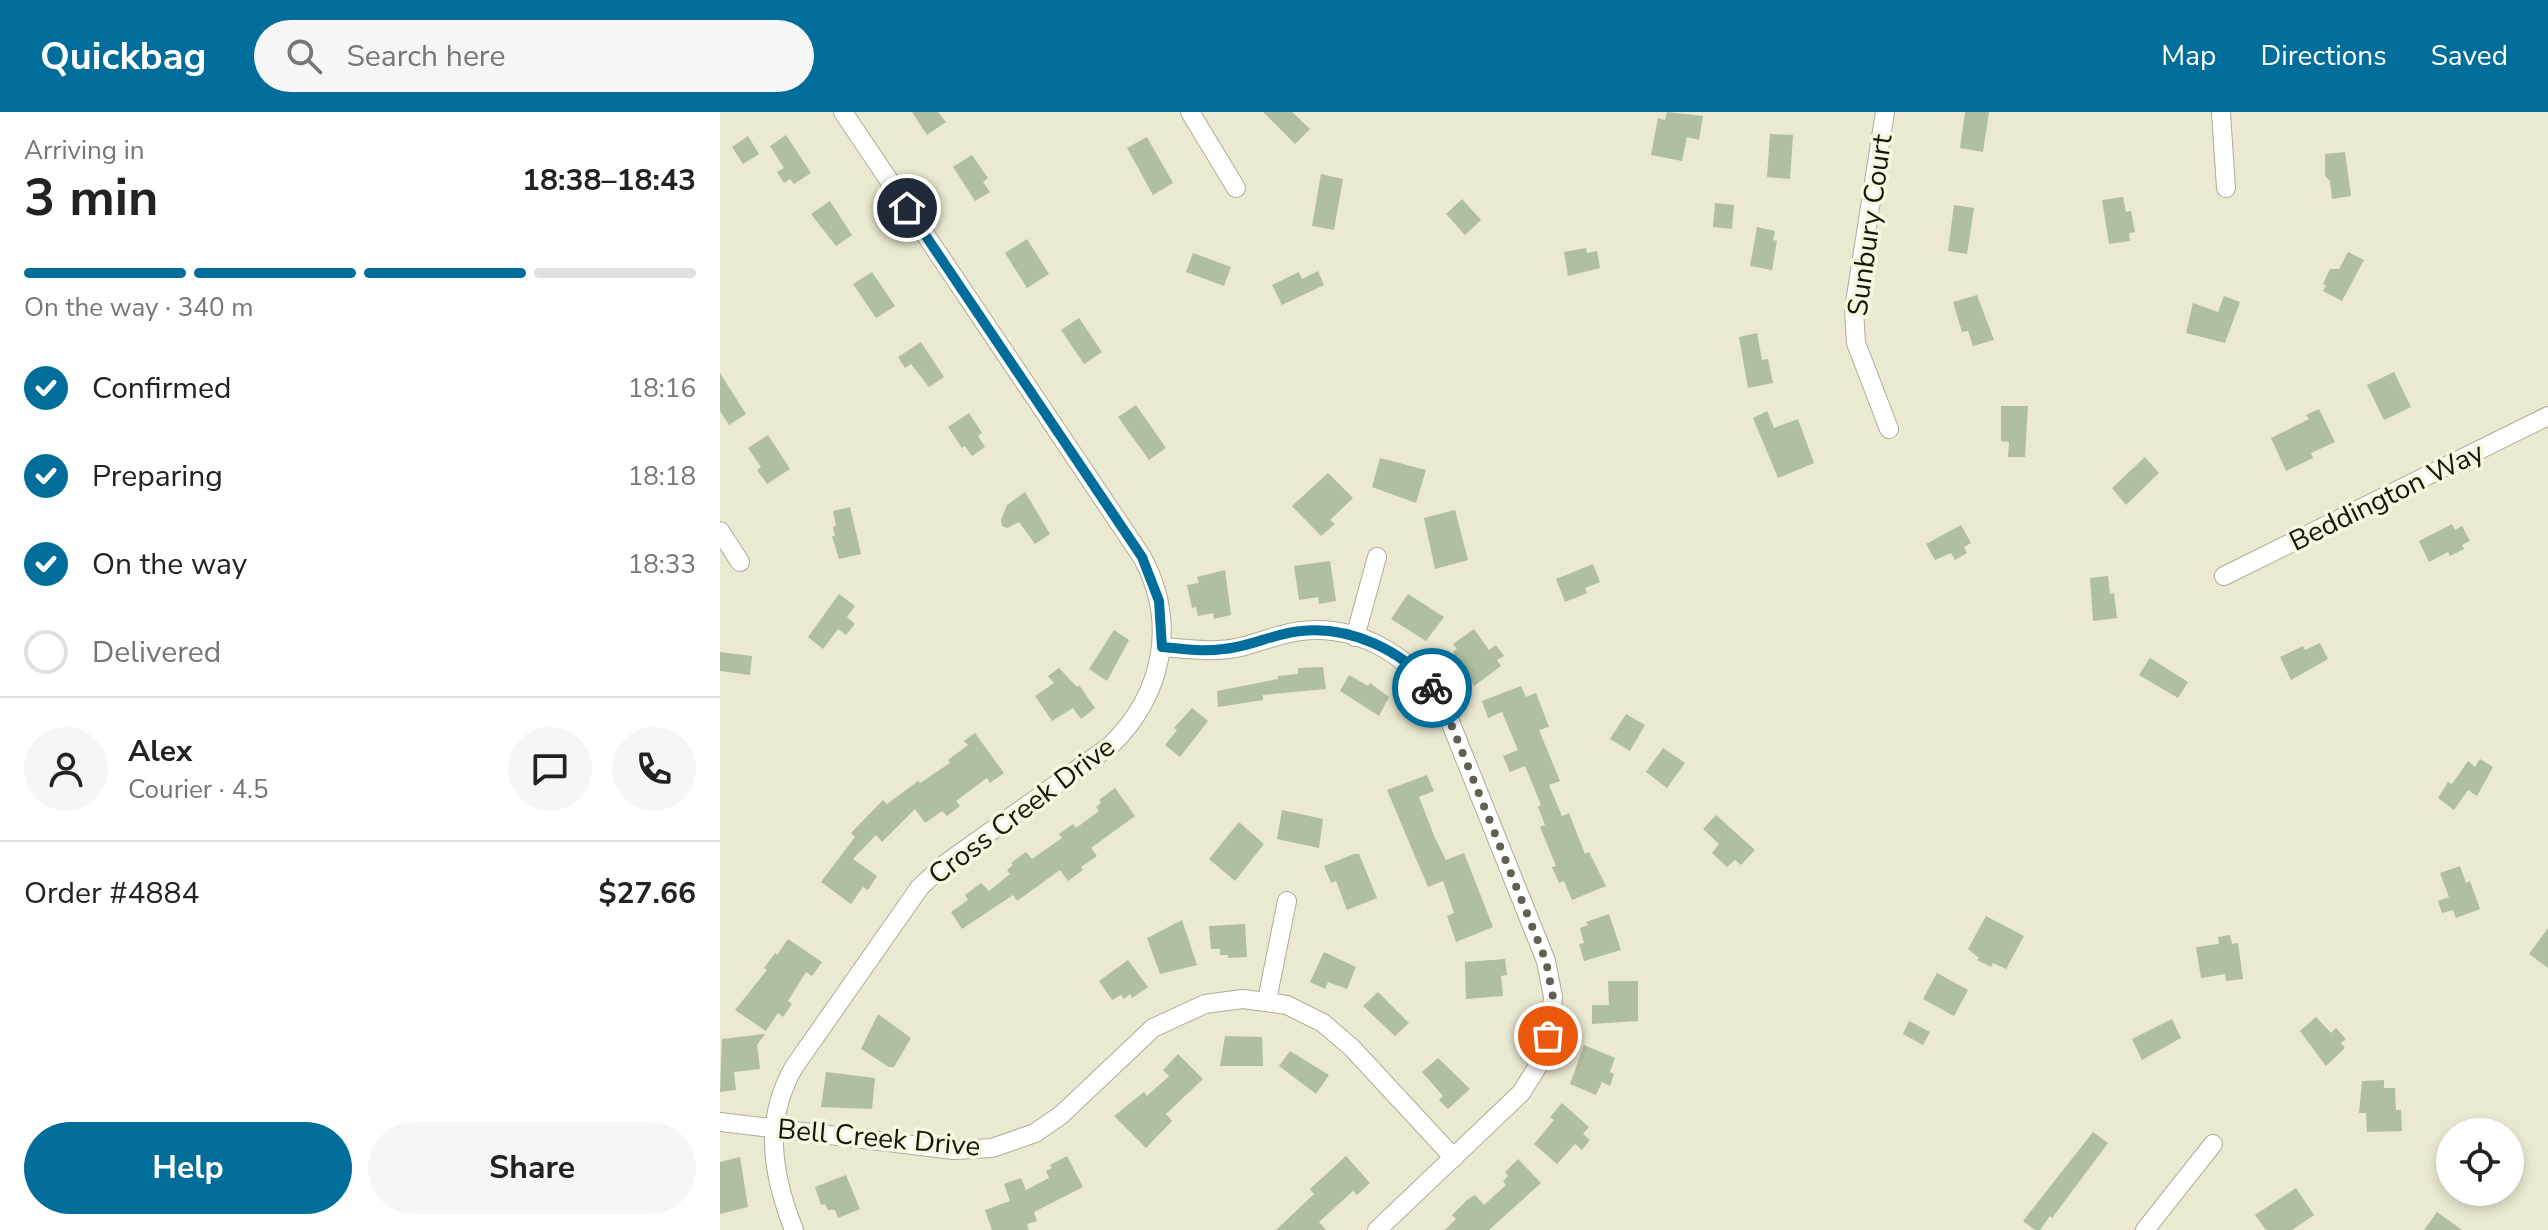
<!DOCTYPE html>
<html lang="en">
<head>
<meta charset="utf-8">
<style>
	:root { --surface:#fff; --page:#f6f6f6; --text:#222; --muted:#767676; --line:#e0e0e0; --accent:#016d9a }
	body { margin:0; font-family:"Nunito Sans",sans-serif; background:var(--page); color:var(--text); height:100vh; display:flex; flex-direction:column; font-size:30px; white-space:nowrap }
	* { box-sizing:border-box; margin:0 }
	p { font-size:26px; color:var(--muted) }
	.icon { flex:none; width:44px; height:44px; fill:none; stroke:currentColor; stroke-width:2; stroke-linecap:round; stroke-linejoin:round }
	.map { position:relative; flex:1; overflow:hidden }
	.drawer { display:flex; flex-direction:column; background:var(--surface); width:720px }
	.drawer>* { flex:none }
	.tools { position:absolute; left:1716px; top:1006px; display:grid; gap:16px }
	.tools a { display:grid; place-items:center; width:88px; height:88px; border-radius:50%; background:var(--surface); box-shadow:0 4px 12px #0003; font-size:40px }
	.pin { position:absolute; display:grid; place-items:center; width:68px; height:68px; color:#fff; margin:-34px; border:4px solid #fff; border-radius:50%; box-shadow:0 2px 8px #0007 }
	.courier { position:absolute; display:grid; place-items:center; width:80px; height:80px; margin:-40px; border:6px solid #016d9a; border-radius:50%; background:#fff; color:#222; box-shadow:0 2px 10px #0007 }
	.overview em { font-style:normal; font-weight:700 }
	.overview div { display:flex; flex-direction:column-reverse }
	.overview { display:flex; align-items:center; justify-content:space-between; height:136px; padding:0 24px }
	h1 { font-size:52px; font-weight:700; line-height:60px }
	.bar { display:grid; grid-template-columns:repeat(4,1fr); gap:12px 8px; align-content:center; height:96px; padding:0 24px }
	.bar i { height:10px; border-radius:6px; background:var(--line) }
	.bar .on { background:var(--accent) }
	.bar p { grid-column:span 4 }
	.line { display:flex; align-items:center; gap:20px; padding:0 24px; border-top:2px solid var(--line) }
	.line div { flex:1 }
	.round { display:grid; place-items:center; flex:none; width:84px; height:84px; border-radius:42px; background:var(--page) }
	ol { padding:0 24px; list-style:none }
	li { display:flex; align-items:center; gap:24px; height:88px }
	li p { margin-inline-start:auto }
	li .icon { padding:8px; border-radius:50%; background:var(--accent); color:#fff; stroke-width:4 }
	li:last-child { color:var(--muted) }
	li i { width:44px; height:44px; border:4px solid var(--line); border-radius:50% }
	.primary-button { display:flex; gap:16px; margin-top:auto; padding:16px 24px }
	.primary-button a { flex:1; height:92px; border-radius:48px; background:var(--accent); color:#fff; font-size:32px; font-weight:700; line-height:92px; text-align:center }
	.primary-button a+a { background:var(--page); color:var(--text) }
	header { display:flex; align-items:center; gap:48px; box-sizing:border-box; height:112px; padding:0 40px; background:var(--accent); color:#fff }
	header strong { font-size:38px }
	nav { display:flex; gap:44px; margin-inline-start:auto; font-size:28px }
	.search { width:560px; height:72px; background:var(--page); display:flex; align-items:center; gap:20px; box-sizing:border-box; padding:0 28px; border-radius:44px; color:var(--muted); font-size:30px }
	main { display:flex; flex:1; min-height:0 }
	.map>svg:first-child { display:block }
</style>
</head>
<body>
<header>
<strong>Quickbag</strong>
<div class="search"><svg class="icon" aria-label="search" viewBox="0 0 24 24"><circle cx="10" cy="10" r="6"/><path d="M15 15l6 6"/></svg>Search here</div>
<nav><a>Map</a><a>Directions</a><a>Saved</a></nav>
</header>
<main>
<section class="drawer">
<div class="overview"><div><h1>3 min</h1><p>Arriving in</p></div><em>18:38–18:43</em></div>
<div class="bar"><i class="on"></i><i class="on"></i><i class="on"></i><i></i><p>On the way · 340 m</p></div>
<ol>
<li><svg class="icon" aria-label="check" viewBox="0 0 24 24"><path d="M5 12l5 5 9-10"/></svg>Confirmed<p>18:16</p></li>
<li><svg class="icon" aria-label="check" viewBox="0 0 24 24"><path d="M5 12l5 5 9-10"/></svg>Preparing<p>18:18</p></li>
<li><svg class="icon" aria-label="check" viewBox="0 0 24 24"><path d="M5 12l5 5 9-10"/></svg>On the way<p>18:33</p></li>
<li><i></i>Delivered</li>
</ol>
<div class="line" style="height:144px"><a class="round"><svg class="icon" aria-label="person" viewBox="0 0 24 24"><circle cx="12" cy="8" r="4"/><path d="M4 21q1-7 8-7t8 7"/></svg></a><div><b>Alex</b><p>Courier · 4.5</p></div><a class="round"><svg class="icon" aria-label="chat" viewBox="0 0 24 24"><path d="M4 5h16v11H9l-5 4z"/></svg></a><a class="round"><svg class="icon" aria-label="phone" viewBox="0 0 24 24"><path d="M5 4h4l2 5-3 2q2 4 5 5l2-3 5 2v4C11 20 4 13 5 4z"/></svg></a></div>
<div class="line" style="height:104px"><div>Order #4884</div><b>$27.66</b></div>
<div class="primary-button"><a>Help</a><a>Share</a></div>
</section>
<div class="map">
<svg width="1828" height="1118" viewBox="0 0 1828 1118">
	<rect width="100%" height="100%" fill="#ebe9d1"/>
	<path fill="#afbf9f" d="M192,0h26l8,10 -19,13z
		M543,0h29l18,17 -15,15z
		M947,0l36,4 -4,24 -12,-3 -5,24 -31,-6 7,-37 7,2z
		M1245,0h24l-6,40 -23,-4z
		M1050,22l23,1 -3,44 -23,-2z
		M66,23l25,38 -17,11 -4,-5 -6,4 -7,-11 7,-4 -14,-22z
		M28,24l11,18 -16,10 -11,-17z
		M427,25l26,46 -20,12 -26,-47z
		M1625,40l6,44 -19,3 -2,-18 -5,-5v-22z
		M252,43l16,23 -5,4 7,10 -15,9 -22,-34z
		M601,62l22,5 -9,51 -22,-4z
		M1403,85l3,15 5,-1 4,21 -6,1 1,8 -21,3 -7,-44z
		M742,87l19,21 -16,15 -19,-21z
		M110,89l22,34 -16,11 -25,-32z
		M995,91l19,2 -2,24 -19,-2z
		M1234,93l20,3 -7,46 -19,-3z
		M1037,115l18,4 -2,9 4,1 -5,29 -22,-4z
		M307,127l22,35 -22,14 -22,-35z
		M866,136l1,5 10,-2 3,17 -32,8 -4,-24z
		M1628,140l16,8 -22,41 -19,-10 3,-6 -3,-1 7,-15h9z
		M473,141l38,14 -7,19 -38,-14z
		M598,159l6,14 -42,20 -10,-20 27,-13 3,7z
		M152,160l23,34 -19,12 -23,-34z
		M1257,183l17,45 -21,6 -5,-15 -6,1 -9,-30z
		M1504,184l16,6 -15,41 -39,-10 7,-30 25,9z
		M359,206l23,34 -18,12 -23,-34z
		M1037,221l5,27 6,-1 5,24 -25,5 -9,-51z
		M201,230l23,35 -15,10 -18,-23 -6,4 -7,-11z
		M1674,260l17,35 -27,13 -17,-35z
		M0,261l26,41 -17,11 -9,-14z
		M416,293l30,43 -17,12 -31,-43z
		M1281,294h27l-3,51h-17l1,-15 -8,-1z
		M1599,297l16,33 -24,11 2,5 -27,13 -15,-33 38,-19 -3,-4z
		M1047,299l7,17 24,-9 16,44 -36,15 -25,-60z
		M249,301l13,20 -4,3 7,11 -13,9 -7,-10 -3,2 -14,-21z
		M48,323l22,34 -23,15 -10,-14 4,-3 -13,-19z
		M1425,345l14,16 -33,32 -14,-17z
		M660,346l46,12 -10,33 -44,-16z
		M608,361l25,25 -23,22 5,4 -14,12 -29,-30z
		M305,380l25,42 -15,10 -16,-22 -12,6 -5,-2 -1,-6 6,-15z
		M130,395l11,47 -22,5 -7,-23h3l-2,-9 3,-1 -3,-15z
		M735,398l13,50 -33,9 -11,-51z
		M1732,412l3,6 7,-4 8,15 -8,4 2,4 -14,7 -2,-4 -19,10 -10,-21z
		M1241,413l10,18 -7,4 3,6 -12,7 -4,-7 -16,7 -9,-16z
		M610,449l6,40 -17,3 -1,-7 -19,3 -5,-34z
		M873,452l7,18 -15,6 2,5 -22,9 -9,-23z
		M505,458l6,45 -17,4 -1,-6 -15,3 -2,-9 -4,1 -5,-23 12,-2 -2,-6z
		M1388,464l2,18 4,-1 3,25 -24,3 -3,-43z
		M119,482l16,12 -8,11 8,7 -9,11 -8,-6 -15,20 -15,-12z
		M688,482l36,23 -18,24 -35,-22z
		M754,517l15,21 7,-5 8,11 -7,4 4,6 -27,20 -21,-34 4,-3 -4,-5z
		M394,518l15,10 -22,41 -18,-12z
		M1600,531l8,16 -37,21 -11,-23 23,-11 2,4z
		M0,540l32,4 -2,19 -30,-4z
		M1430,546l38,24 -10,16 -39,-23z
		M603,555l3,22 -63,6v5l-45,7 -1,-16 61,-12v-3l20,-2v-6z
		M339,556l18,19 2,-2 16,23 -14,11 -8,-11 -21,13 -17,-25 19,-13 -6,-7z
		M629,563l19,11 2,-3 19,14 -10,19 -39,-25z
		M801,574l5,11 10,-4 13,34 -10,3 21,51 -11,4 13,31 7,-3 16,41 4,-2 17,34 -34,14 -8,-19 -5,2 -7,-16 4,-1 -16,-39 5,-2 -7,-18 3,-2 -16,-39 -15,6 -7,-16 15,-6 -16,-38 -14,6 -6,-17z
		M472,596l16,13 -28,36 -15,-12 12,-15 -3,-2z
		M906,602l19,11 -15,26 -20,-12z
		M255,621l29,40 -14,10 -3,-5 -31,23 4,5 -13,10 -5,-5 -17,12 -10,-14 -33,33 -6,-7 -23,24 24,17 -9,14 -5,-3 -12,17 -30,-22 34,-45 -4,-4 32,-33 4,4 31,-23 2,2 30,-20 -2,-3 20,-15 -4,-4z
		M943,636l22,15 -18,25 -21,-16z
		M1760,647l13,8 -16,29 -9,-6 -14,20 -16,-12 10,-16 4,2 16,-23 7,6z
		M707,663l7,16 -15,6 16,41 11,22 18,-7 29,74 -37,15 -9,-26 7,-3 -11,-32 -15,6 -41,-97z
		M395,676l20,28 -44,32 6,8 -16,11 2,3 -15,11 -8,-11 -43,31 -4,-6 -51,34 -11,-17 17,-12 -3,-5 16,-12 8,8 21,-17 -3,-4 6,-5 -2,-2 15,-11 6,7 30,-21 -3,-4 14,-10 3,4 23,-17 -3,-4 5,-4 -2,-3z
		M562,698l41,9 -4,29 -42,-9z
		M996,703l39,35 -14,15 -6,-5 -8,7 -15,-14 7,-9 -16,-15z
		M519,710l25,22 -29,37 -26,-22z
		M634,742h5l18,44 -30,12 -11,-29 -5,2 -7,-17z
		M1740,754l6,17 4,-2 10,28 -24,9 -3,-8 -11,3 -4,-12 11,-4 -9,-24z
		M889,802l12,36 -37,11 -5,-17 5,-1 -4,-15 8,-3 -2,-3z
		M1266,804l38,20 -18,33 -13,-6 -2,4 -14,-7 2,-2 -11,-9z
		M462,808l15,45 -37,9 -13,-36z
		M525,812l2,33 -19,1v-3h-8v-6h-9l-2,-23z
		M1828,816v40l-19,-14z
		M1510,823l2,9 6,-1 5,36 -17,2 -1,-7 -24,4 -5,-31 23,-3 -1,-7z
		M68,827l34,23 -10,14 -6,-4 -18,29 4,3 -9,13 -5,-4 -12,18 -31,-21 32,-40 -3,-2 11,-15 2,2z
		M604,840l32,15 -9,22 -19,-7 -3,7 -15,-7z
		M785,847l2,16 -6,1 2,20 -37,3 -1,-37z
		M408,848l20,27 -16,11 -2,-4 -6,5 -3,-4 -9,5 -13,-19z
		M1217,861l31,17 -14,26 -31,-17z
		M888,869h30v40l-46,3v-19h17z
		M658,880l31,31 -14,13 -32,-30z
		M158,902l33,24 -17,29h-5l-28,-18z
		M1596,905l15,16 5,-5 10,11 -5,4 4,5 -19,18 -26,-35z
		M1452,907l9,19 -39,22 -10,-21z
		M1189,909l21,11 -7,13 -20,-11z
		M45,922l-8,11 3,24 -26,3 2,18 -16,2 2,-53z
		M505,924l37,1 1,29h-43z
		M864,933l31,13 -5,14 4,2 -4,12 -8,-4 -6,13 -26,-11z
		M570,939l39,24 -13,19 -37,-28z
		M458,942l25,25 -37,35 6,7 -26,27 -32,-32 30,-24 3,4 22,-20 -6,-6z
		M718,946l32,31 -22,20 -9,-9 4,-4 -21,-24z
		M106,960l49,6 -3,31 -51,-2z
		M1664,968v8h11l1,22h5l1,21 -35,1 -1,-19h-7l3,-32z
		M842,991l27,24 -6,7 7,6 -8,10 -7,-6 -18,20 -23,-20 20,-24 -4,-3z
		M1373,1020l15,11 -56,75 -2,-2 -10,14h-5l-12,-9z
		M347,1044l16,31 -49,25 3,9 -10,3 2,6h-37l-7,-20 25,-9 -6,-17 17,-6 5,12 23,-12 -3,-7 6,-3 -2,-3z
		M626,1044l24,27 -13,12 -4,-4 -34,31 7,8h-50l38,-36 -4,-5z
		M20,1045l8,50 -28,7v-52z
		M798,1047l23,24 -52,47h-44l11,-11 -4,-4 15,-15 8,-5 9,10 22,-20 -3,-4 5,-5 -3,-4z
		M126,1063l14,34 -22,9 -3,-8h-7l-3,-6 -4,1 -6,-18z
		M1576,1076l18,27 -22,15h-26l-11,-15z
		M1717,1100l25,18h-38z"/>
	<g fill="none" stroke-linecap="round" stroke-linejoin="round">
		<g stroke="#afad96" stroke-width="20">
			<path id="minor" d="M470,0l46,76
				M1165,0l-31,197 2,34 33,86
				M1501,0l5,76
				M0,419l20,31
				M1504,464l324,-160
				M635,525l22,-80
				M442,535c26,2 53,6 79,0 20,-5 40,-14 60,-16 62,-7 118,30 146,83l99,247 7,36 -2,21 -13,48 -17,27 -144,137
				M547,888l20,-99
				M0,1010l234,28 38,-2 43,-15 26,-18 92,-87 52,-24 38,-5 44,6 36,18 29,25 102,110
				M74,1118c-22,-56 -31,-109 0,-163l126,-180 25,-23 165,-118c53,-51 68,-123 32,-189l-299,-445
				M1425,1118l68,-86"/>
		</g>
		<use href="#minor" stroke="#fff" stroke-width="18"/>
	</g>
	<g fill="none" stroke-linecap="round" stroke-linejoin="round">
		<path stroke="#616052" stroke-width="8" stroke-dasharray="0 14.4" d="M712,576l15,26 99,247 7,36 -5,39"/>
		<path stroke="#016d9a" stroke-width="10" d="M187,96l235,349 17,44 3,46c20,2 41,5 61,2 27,-2 52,-16 78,-18 49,-5 102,19 131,57"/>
	</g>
	<g text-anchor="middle" stroke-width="7" stroke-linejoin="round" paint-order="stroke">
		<g font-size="28" fill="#16160d" stroke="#f8f6de">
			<text transform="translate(1149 113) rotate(-82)" y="10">Sunbury Court</text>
			<text transform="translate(1666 384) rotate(-26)" y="10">Beddington Way</text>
			<text transform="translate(301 698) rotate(-37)" y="10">Cross Creek Drive</text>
			<text transform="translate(159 1025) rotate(5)" y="10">Bell Creek Drive</text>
		</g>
	</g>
</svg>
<div class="tools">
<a><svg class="icon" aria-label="locate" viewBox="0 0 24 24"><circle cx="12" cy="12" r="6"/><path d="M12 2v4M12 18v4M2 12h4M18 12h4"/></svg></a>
</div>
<div class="pin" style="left:828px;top:924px;background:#ea580c"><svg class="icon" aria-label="bag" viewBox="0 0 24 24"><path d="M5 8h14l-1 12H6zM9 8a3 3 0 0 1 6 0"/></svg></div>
<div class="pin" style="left:187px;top:96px;background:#1f2937"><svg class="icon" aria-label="home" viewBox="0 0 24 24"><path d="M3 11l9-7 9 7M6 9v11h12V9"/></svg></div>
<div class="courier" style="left:712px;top:576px"><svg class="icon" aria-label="bike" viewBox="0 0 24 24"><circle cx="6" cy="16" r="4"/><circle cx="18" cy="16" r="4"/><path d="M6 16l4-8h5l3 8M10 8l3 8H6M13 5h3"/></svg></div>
</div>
</main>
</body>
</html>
